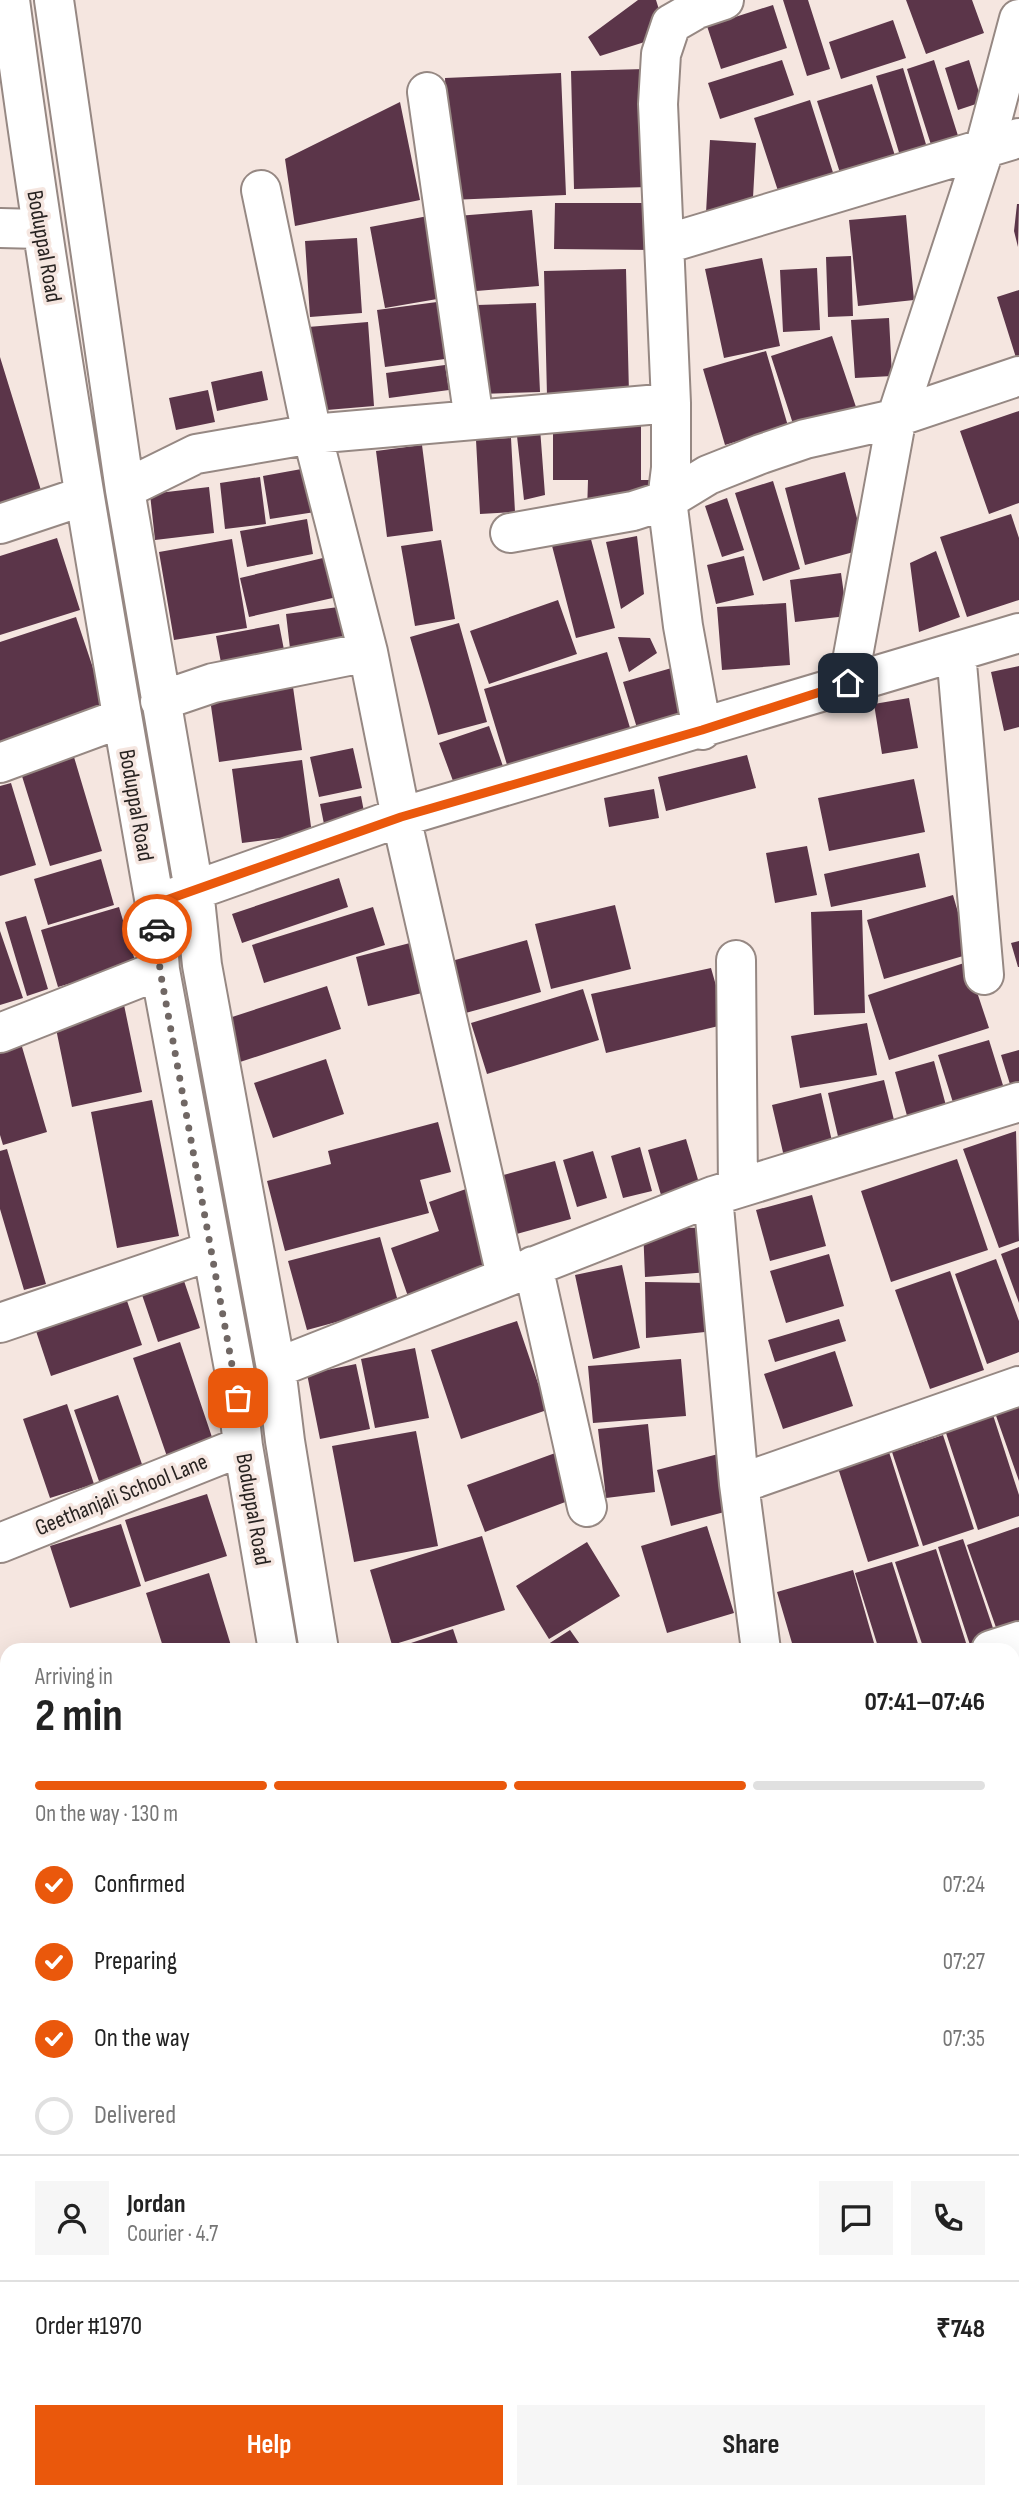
<!DOCTYPE html>
<html lang="en">
<head>
<meta charset="utf-8">
<style>
	:root { --surface:#fff; --page:#f6f6f6; --text:#222; --muted:#767676; --line:#e0e0e0; --accent:#ea580c }
	body { margin:0; font-family:"Sofia Sans Condensed",sans-serif; background:var(--page); color:var(--text); height:100vh; display:flex; flex-direction:column; font-size:26px; white-space:nowrap }
	* { box-sizing:border-box; margin:0 }
	p { font-size:23px; color:var(--muted) }
	.icon { flex:none; width:38px; height:38px; fill:none; stroke:currentColor; stroke-width:2; stroke-linecap:round; stroke-linejoin:round }
	.map { position:relative; flex:1; overflow:hidden }
	.side { position:absolute; left:0px; top:1643px; width:1020px; height:856px; display:flex; flex-direction:column; background:var(--surface); border-radius:21px 21px 0 0; box-shadow:0 7px 28px #0002 }
	.side>* { flex:none }
	.pin { position:absolute; display:grid; place-items:center; width:60px; height:60px; color:#fff; margin:-30px; border-radius:14px; box-shadow:0 4px 10px #0006 }
	.courier { position:absolute; display:grid; place-items:center; width:70px; height:70px; margin:-35px; border:5px solid #ea580c; border-radius:50%; background:#fff; color:#222; box-shadow:0 2px 9px #0007 }
	.head em { font-style:normal; font-weight:700 }
	.head div { display:flex; flex-direction:column-reverse }
	.head { display:flex; align-items:center; justify-content:space-between; height:119px; padding:0 35px }
	h1 { font-size:46px; font-weight:700; line-height:52px }
	.bar { display:grid; grid-template-columns:repeat(4,1fr); gap:10px 7px; align-content:center; height:84px; padding:0 35px }
	.bar i { height:9px; border-radius:5px; background:var(--line) }
	.bar .active { background:var(--accent) }
	.bar p { grid-column:span 4 }
	.line { display:flex; align-items:center; gap:18px; padding:0 35px; border-top:2px solid var(--line) }
	.line div { flex:1 }
	.round { display:grid; place-items:center; flex:none; width:74px; height:74px; border-radius:0px; background:var(--page) }
	ol { padding:0 35px; list-style:none }
	li { display:flex; align-items:center; gap:21px; height:77px }
	li p { margin-inline-start:auto }
	li .icon { padding:7px; border-radius:50%; background:var(--accent); color:#fff; stroke-width:4 }
	li:last-child { color:var(--muted) }
	li i { width:38px; height:38px; border:4px solid var(--line); border-radius:50% }
	.primary-button { display:flex; gap:14px; margin-top:auto; padding:14px 35px }
	.primary-button a { flex:1; height:80px; border-radius:0px; background:var(--accent); color:#fff; font-size:28px; font-weight:700; line-height:80px; text-align:center }
	.primary-button a+a { background:var(--page); color:var(--text) }
	.map>svg:first-child { display:block }
</style>
</head>
<body>
<div class="map">
<svg width="1019" height="2498" viewBox="0 0 1019 2498">
	<rect width="100%" height="100%" fill="#f5e6e0"/>
	<path fill="#5b3549" d="M638,0h18l11,35 -67,21 -12,-19z
		M783,0h25l22,69 -23,7z
		M906,0h66l12,33 -58,21z
		M773,5l14,43 -66,21 -14,-43z
		M893,20l13,38 -65,21 -12,-37z
		M782,60l12,35 -74,24 -12,-36z
		M934,60l26,82 -27,9 -26,-82z
		M969,60l13,42 -24,8 -13,-42z
		M903,68l25,83 -27,8 -25,-83z
		M645,69l4,118 -75,2 -3,-118z
		M561,73l5,122 -116,5 -5,-122z
		M872,84l25,78 -55,17 -25,-78z
		M810,100l26,82 -55,18 -27,-82z
		M400,102l20,98 -125,26 -10,-67z
		M710,140l46,3 -4,73 -46,-3z
		M555,203h99v47l-100,-1z
		M1017,204h2l-1,43 -4,-16z
		M532,210l7,76 -75,6 -7,-76z
		M906,215l8,85 -56,6 -9,-86z
		M428,216l15,82 -58,10 -15,-81z
		M357,238l5,75 -52,4 -5,-76z
		M851,256l2,60 -25,1 -2,-60z
		M762,258l18,88 -56,12 -19,-89z
		M817,268l3,62 -37,2 -3,-62z
		M626,269l3,125 -82,2 -3,-125z
		M1019,290v74h-1l-21,-67z
		M452,300l8,57 -75,10 -8,-57z
		M536,303l4,89 -60,2 -3,-89z
		M889,318l3,58 -37,2 -4,-58z
		M368,322l6,84 -59,5 -7,-84z
		M832,336l24,71 -62,20 -23,-71z
		M766,351l22,75 -63,19 -22,-76z
		M0,357l44,143 -44,13z
		M445,365l4,25 -60,8 -3,-25z
		M262,371l6,29 -51,11 -6,-29z
		M208,390l7,32 -39,8 -7,-32z
		M1019,411v92l-30,11 -29,-83z
		M553,426h88v54h9l4,13 -67,20 1,-33h-35z
		M516,427l24,1 5,67 -21,5z
		M511,438l4,74 -35,2 -4,-74z
		M422,445l11,86 -46,6 -11,-86z
		M307,468l8,44 -45,7 -7,-43z
		M845,472l20,77 -60,16 -20,-77z
		M260,477l6,47 -41,5 -5,-46z
		M773,481l27,88 -37,12 -28,-88z
		M209,487l5,46 -59,7 -5,-46z
		M727,498l17,52 -22,7 -17,-51z
		M1011,514l8,24v62l-52,17 -27,-80z
		M307,519l6,35 -66,13 -7,-36z
		M589,532l26,96 -39,10 -25,-96z
		M637,536l7,58 -23,15 -15,-67z
		M57,538l23,72 -80,25v-79z
		M232,539l15,89 -73,12 -15,-88z
		M441,540l14,79 -40,7 -14,-80z
		M936,551l24,66 -41,15 -9,-69z
		M744,556l10,39 -38,9 -9,-39z
		M327,557l10,40 -88,20 -9,-39z
		M841,573l6,43 -52,6 -5,-42z
		M558,600l19,54 -88,30 -19,-53z
		M786,603l4,62 -68,5 -5,-63z
		M346,606l5,43 -60,8 -5,-43z
		M76,617l33,99 -109,36v-110z
		M459,623l28,99 -49,13 -28,-98z
		M279,624l6,31 -63,13 -6,-32z
		M618,637l32,1 7,15 -28,19z
		M607,652l24,79 -123,37 -24,-79z
		M1019,666v61l-15,4 -13,-59z
		M675,667l14,46 -52,15 -14,-46z
		M292,680l10,70 -83,12 -10,-70z
		M909,698l9,50 -36,6 -8,-50z
		M489,726l16,46 -49,17 -17,-46z
		M353,748l9,40 -43,9 -9,-40z
		M747,755l9,33 -90,23 -8,-34z
		M74,757l28,94 -52,15 -29,-93z
		M302,760l10,74 -70,9 -10,-74z
		M914,779l11,53 -96,19 -11,-53z
		M11,783l25,82 -36,11v-90z
		M654,789l5,29 -50,9 -5,-29z
		M361,796l5,26 -41,7 -5,-25z
		M807,846l10,49 -42,8 -9,-50z
		M919,853l7,34 -95,20 -7,-33z
		M101,859l13,46 -66,20 -14,-46z
		M339,878l9,29 -106,36 -10,-29z
		M953,895l17,59 -86,25 -17,-59z
		M615,905l16,64 -80,20 -16,-65z
		M119,907l17,57 -78,23 -17,-57z
		M373,907l12,38 -121,38 -12,-38z
		M862,910l3,103 -51,2 -3,-103z
		M26,916l22,73 -21,7 -22,-74z
		M0,931l23,67 -23,7z
		M527,940l14,52 -79,22 -14,-52z
		M1019,941v26h-1l-7,-24z
		M410,943l12,50 -54,13 -12,-49z
		M967,962l22,66 -100,32 -21,-65z
		M711,968l16,56 -121,29 -15,-59z
		M327,986l14,43 -101,33 -14,-43z
		M583,989l16,51 -112,34 -16,-51z
		M123,1000l19,92 -70,15 -19,-93z
		M867,1023l10,52 -77,13 -9,-52z
		M20,1040l27,92 -44,13 -3,-10v-90z
		M989,1040l17,55 -50,17 -18,-57z
		M1019,1050v42l-6,2 -12,-39z
		M326,1059l18,55 -71,24 -19,-55z
		M934,1061l14,52 -39,10 -14,-51z
		M884,1080l13,52 -57,13 -12,-52z
		M821,1093l13,57 -49,11 -13,-56z
		M152,1100l27,136 -62,12 -26,-136z
		M438,1122l13,50 -31,8 9,33 -144,38 -18,-70 64,-17 -3,-13z
		M1016,1131l3,110 -20,7 -36,-99z
		M686,1139l13,44 -38,12 -13,-45z
		M640,1147l12,44 -29,7 -12,-42z
		M7,1149l39,135 -22,6 -24,-81v-58z
		M593,1151l14,47 -30,9 -14,-47z
		M957,1159l31,91 -97,32 -30,-91z
		M555,1161l16,58 -58,16 -17,-58z
		M466,1189l30,87 -85,29 -20,-57 48,-17 -10,-29z
		M812,1195l14,51 -56,15 -14,-51z
		M643,1227l62,1 4,44 -64,5z
		M380,1237l19,68 -92,25 -19,-69z
		M1019,1247v56l-18,-49z
		M829,1254l15,52 -58,17 -16,-52z
		M996,1259l23,62v31l-32,12 -32,-90z
		M622,1265l18,83 -47,11 -18,-84z
		M950,1271l34,99 -54,19 -35,-99z
		M182,1275l18,53 -42,14 -18,-53z
		M645,1282l63,1 -3,49 -59,6z
		M125,1295l17,50 -91,31 -17,-51z
		M839,1319l7,22 -71,21 -7,-22z
		M517,1321l30,89 -86,29 -30,-89z
		M180,1342l38,113 -46,16 -39,-113z
		M415,1348l14,70 -54,10 -14,-69z
		M835,1351l18,55 -70,23 -19,-55z
		M681,1359l5,57 -93,7 -5,-57z
		M356,1364l14,65 -50,10 -13,-65z
		M118,1395l26,75 -44,14 -26,-74z
		M1019,1402v79l-25,-71z
		M67,1404l27,80 -44,14 -27,-79z
		M993,1415l26,80v21l-41,14 -33,-100z
		M648,1424l7,68 -49,6 -8,-69z
		M416,1431l22,115 -84,16 -22,-116z
		M943,1435l31,94 -51,17 -31,-94z
		M558,1452l18,46 -91,34 -18,-47z
		M889,1452l30,94 -51,16 -30,-94z
		M722,1453l14,56 -65,17 -14,-56z
		M207,1494l20,62 -82,26 -20,-62z
		M121,1524l20,62 -71,22 -20,-62z
		M707,1526l27,87 -67,20 -26,-87z
		M1019,1527v102l-20,7 -32,-91z
		M482,1536l23,74 -113,35 -22,-75z
		M963,1539l33,98 -26,8 -32,-98z
		M587,1542l33,54 -71,43 -33,-53z
		M936,1549l31,97 -14,4h-29l-29,-88z
		M892,1562l28,88h-41l-24,-77z
		M853,1570l23,80h-82l-17,-58z
		M209,1573l23,76 -68,1 -18,-57z
		M453,1629l7,21h-70z
		M570,1630l14,20h-45z
		M0,1668l7,12v60l-7,3z
		M1019,1802v92h-1l-5,-16v-74z
		M7,1804v47l-7,-16v-28z
		M0,1843l7,16v24l-7,3z
		M7,1899v87l-7,3v-87z
		M7,1994v58l-7,-17v-38z
		M176,2492h94l1,6h-94z
		M653,2492h72l1,6h-71z"/>
	<g fill="none" stroke-linecap="round" stroke-linejoin="round">
		<g stroke="#968883" stroke-width="42">
			<path id="minor" d="M10,0c40,303 92,603 145,904l5,66 75,404 8,72 35,204
				M54,0l71,490 69,400 8,75 74,403 9,73 34,209
				M427,92l47,328
				M0,228l40,1
				M666,244l353,-106
				M125,489l71,-35 116,-20 359,-31
				M0,524l84,-28
				M510,533l123,-22 34,-11 41,-25 53,-21 44,-15 80,-18 134,-45
				M368,652l33,165 105,459
				M956,652l28,323
				M848,683l49,-267 87,-266 35,-131
				M160,701l53,-18 155,-31 -56,-218 -51,-244
				M702,730l-19,-104 -16,-126 4,-32v-65l-13,-299 3,-50 10,-30 26,-15 27,-9
				M0,763l122,-45
				M170,899l231,-82 618,-184
				M736,960l2,228
				M0,1033l160,-63
				M713,1196l26,288 22,166
				M533,1266l54,241
				M0,1323l211,-72
				M276,1368l437,-172 306,-94
				M739,1484l280,-98
				M0,1543l243,-97
				M991,1650l28,-9
				M0,1775l7,-3
				M1013,1929l6,-2
				M0,2156l7,18
				M0,2427l7,-3
				M421,2492l1,6
				M476,2492l1,6"/>
		</g>
		<g stroke="#cbcaca" stroke-width="42">
			<path id="highway" d="M1013,2456l6,-1
				M874,2498l20,-6"/>
		</g>
		<use href="#minor" stroke="#fff" stroke-width="38"/>
		<use href="#highway" stroke="#75d3b8" stroke-width="38"/>
	</g>
	<g fill="none" stroke-linecap="round" stroke-linejoin="round">
		<path stroke="#706764" stroke-width="7" stroke-dasharray="0 12.6" d="M157,929l3,41 78,428"/>
		<path stroke="#ea580c" stroke-width="9" d="M157,929l-2,-25 246,-87 301,-87 146,-47"/>
	</g>
	<g text-anchor="middle" stroke-width="7" stroke-linejoin="round" paint-order="stroke">
		<g font-size="23" fill="#282321" stroke="#f5e6e0">
			<text transform="translate(45 246) rotate(80)" y="8">Boduppal Road</text>
			<text transform="translate(137 805) rotate(80)" y="8">Boduppal Road</text>
			<text transform="translate(121 1494) rotate(-22)" y="8">Geethanjali School Lane</text>
			<text transform="translate(254 1509) rotate(80)" y="8">Boduppal Road</text>
		</g>
	</g>
</svg>
<div class="pin" style="left:238px;top:1398px;background:#ea580c"><svg class="icon" aria-label="bag" viewBox="0 0 24 24"><path d="M5 8h14l-1 12H6zM9 8a3 3 0 0 1 6 0"/></svg></div>
<div class="pin" style="left:848px;top:683px;background:#1f2937"><svg class="icon" aria-label="home" viewBox="0 0 24 24"><path d="M3 11l9-7 9 7M6 9v11h12V9"/></svg></div>
<div class="courier" style="left:157px;top:929px"><svg class="icon" aria-label="car" viewBox="0 0 24 24"><path d="M5 17H2v-5l4-1 3-4h7l3 4 3 1v5h-3M9 17h6M6 11h13"/><circle cx="7" cy="17" r="2"/><circle cx="17" cy="17" r="2"/></svg></div>
<section class="side">
<div class="head"><div><h1>2 min</h1><p>Arriving in</p></div><em>07:41–07:46</em></div>
<div class="bar"><i class="active"></i><i class="active"></i><i class="active"></i><i></i><p>On the way · 130 m</p></div>
<ol>
<li><svg class="icon" aria-label="check" viewBox="0 0 24 24"><path d="M5 12l5 5 9-10"/></svg>Confirmed<p>07:24</p></li>
<li><svg class="icon" aria-label="check" viewBox="0 0 24 24"><path d="M5 12l5 5 9-10"/></svg>Preparing<p>07:27</p></li>
<li><svg class="icon" aria-label="check" viewBox="0 0 24 24"><path d="M5 12l5 5 9-10"/></svg>On the way<p>07:35</p></li>
<li><i></i>Delivered</li>
</ol>
<div class="line" style="height:126px"><a class="round"><svg class="icon" aria-label="person" viewBox="0 0 24 24"><circle cx="12" cy="8" r="4"/><path d="M4 21q1-7 8-7t8 7"/></svg></a><div><b>Jordan</b><p>Courier · 4.7</p></div><a class="round"><svg class="icon" aria-label="chat" viewBox="0 0 24 24"><path d="M4 5h16v11H9l-5 4z"/></svg></a><a class="round"><svg class="icon" aria-label="phone" viewBox="0 0 24 24"><path d="M5 4h4l2 5-3 2q2 4 5 5l2-3 5 2v4C11 20 4 13 5 4z"/></svg></a></div>
<div class="line" style="height:91px"><div>Order #1970</div><b>₹748</b></div>
<div class="primary-button"><a>Help</a><a>Share</a></div>
</section>
</div>
</body>
</html>
